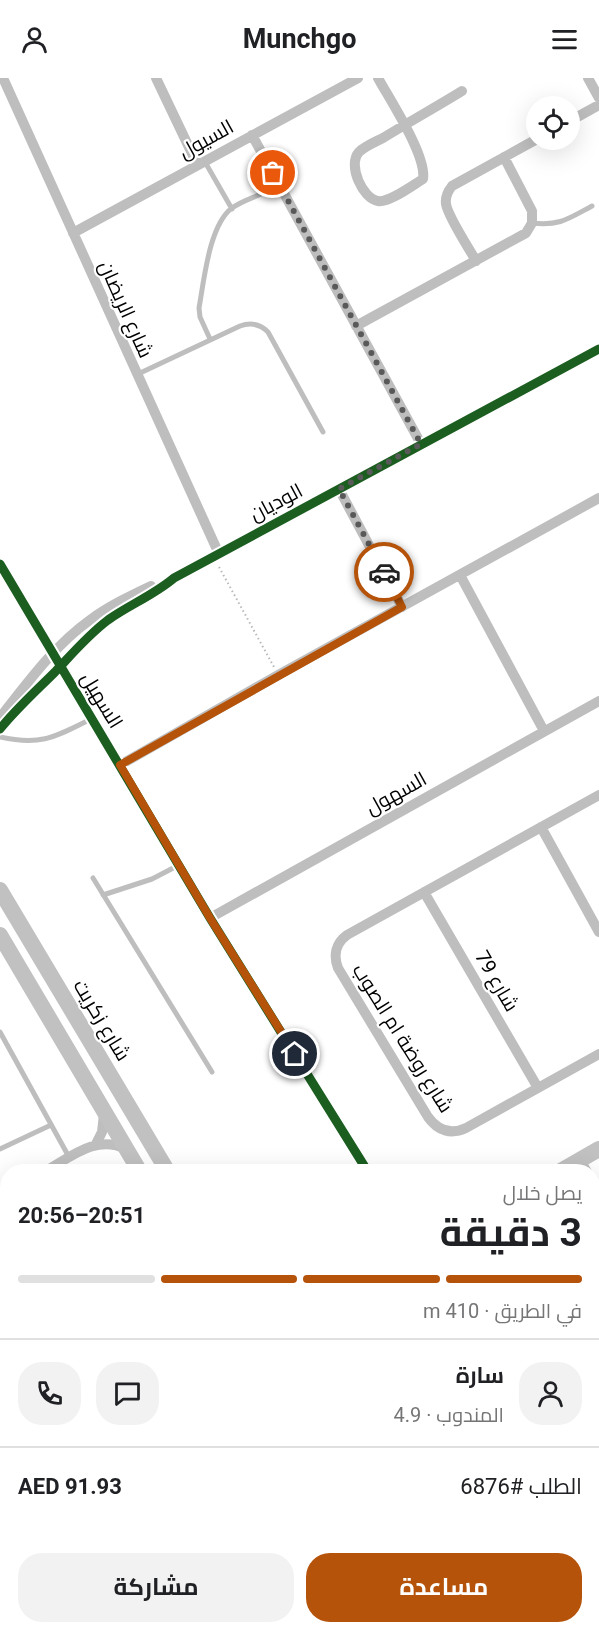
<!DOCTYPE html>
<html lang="ar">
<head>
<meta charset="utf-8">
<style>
	:root { --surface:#fff; --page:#f2f2f2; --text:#202124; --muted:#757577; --line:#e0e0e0; --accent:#b45309 }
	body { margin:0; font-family:Roboto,Cairo,sans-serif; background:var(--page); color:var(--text); direction:rtl; height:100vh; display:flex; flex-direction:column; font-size:22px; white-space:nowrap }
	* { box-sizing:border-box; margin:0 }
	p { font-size:20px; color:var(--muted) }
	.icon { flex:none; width:33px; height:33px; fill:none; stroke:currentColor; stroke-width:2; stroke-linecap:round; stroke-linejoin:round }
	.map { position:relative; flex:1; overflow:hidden; direction:ltr }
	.side { position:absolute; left:0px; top:1086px; width:600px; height:470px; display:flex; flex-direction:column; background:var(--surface); border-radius:24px 24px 0 0; box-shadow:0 6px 24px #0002; direction:rtl }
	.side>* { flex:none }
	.fabs { position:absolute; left:526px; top:18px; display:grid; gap:12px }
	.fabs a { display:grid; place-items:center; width:54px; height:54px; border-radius:50%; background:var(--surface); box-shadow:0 6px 24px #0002; font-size:30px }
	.pin { position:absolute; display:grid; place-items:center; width:51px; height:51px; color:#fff; margin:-26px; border:3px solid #fff; border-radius:50%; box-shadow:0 2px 6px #0007 }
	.courier { position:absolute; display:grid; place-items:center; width:60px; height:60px; margin:-30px; border:4px solid #b45309; border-radius:50%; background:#fff; color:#222; box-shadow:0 2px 8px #0007 }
	.summary em { font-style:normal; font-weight:700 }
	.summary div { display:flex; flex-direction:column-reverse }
	.summary { display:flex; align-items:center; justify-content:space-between; height:102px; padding:0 18px }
	h1 { font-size:39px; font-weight:700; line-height:45px }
	.bar { display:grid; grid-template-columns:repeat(4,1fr); gap:9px 6px; align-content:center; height:72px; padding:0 18px }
	.bar i { height:8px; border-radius:4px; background:var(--line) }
	.bar .selected { background:var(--accent) }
	.bar p { grid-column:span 4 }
	.line { display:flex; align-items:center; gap:15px; padding:0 18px; border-top:2px solid var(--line) }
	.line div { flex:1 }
	.round { display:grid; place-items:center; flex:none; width:63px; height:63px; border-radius:24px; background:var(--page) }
	.button { display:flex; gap:12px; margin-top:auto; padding:12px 18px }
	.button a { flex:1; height:69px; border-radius:24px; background:var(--accent); color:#fff; font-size:24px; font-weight:700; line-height:69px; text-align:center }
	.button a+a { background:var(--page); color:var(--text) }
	header { display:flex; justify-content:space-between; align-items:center; height:78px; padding:0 18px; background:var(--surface); font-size:27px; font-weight:700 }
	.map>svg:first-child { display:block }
</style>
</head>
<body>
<header><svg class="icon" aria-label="menu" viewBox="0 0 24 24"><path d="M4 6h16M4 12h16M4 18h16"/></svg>Munchgo<svg class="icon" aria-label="person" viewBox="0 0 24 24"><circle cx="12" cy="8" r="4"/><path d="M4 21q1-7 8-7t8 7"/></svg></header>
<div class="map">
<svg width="599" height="1555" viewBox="0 0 599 1555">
	<rect width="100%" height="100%" fill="#fff"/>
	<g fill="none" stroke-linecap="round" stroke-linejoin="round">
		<path stroke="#b8b8b8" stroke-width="2" stroke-dasharray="1.5 3" stroke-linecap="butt" d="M219,489l55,100"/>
		<path stroke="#bebebe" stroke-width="5" d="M205,84l27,47
			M532,145c28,3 36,-4 60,-17
			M210,261l-10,-22 -1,-9c5,-27 10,-83 33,-100 8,-6 20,-10 29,-14
			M138,296l102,-48c11,-4 20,-2 28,6l55,100
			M0,659c41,9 55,0 91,-18
			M93,800l119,194
			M103,817l49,-16 27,-14
			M0,954l69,125
			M0,1071l51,-24"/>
		<path stroke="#bebebe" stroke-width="10" d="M3,0l216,476
			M156,0l41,86
			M378,0c12,22 49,78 45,101 -10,6 -34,24 -45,22 -15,-2 -31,-36 -19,-49 6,-6 16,-10 24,-14 26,-16 53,-31 79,-47
			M588,0l11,20
			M570,43l29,-16
			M252,57l169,309
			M73,155l285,-155
			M476,183c-7,-13 -28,-44 -30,-57 -1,-7 2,-13 6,-18l85,-47
			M356,248l170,-93 6,-10v-12l-28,-54
			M339,411l63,118
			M0,486l210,354 158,254
			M460,497l84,156
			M2,637c26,-33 53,-70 88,-95 19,-14 40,-24 61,-34
			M0,651c17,-21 36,-38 55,-57 17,-18 33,-37 53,-52 21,-15 46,-25 66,-42l425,-229
			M120,687l158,-90 321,-177
			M599,717l-252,140c-11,8 -14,20 -9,33l90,149c10,14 23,18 38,11l133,-74
			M541,749l58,105
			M424,814l114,196
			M210,840l389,-217
			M96,1066l6,-12 2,-18
			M580,1082l7,12
			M44,1094c27,-15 52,-38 82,-23
			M592,1103l7,12
			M0,1118l8,-5
			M592,1173l7,-4
			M0,1215l8,-4
			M0,1283l8,12
			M592,1302l7,10
			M0,1394l8,-4
			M0,1546l8,-4
			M8,1548l5,7
			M174,1548l4,7
			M326,1548l4,7
			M149,1555l13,-7"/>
		<path stroke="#c1c1c1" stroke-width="16" d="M0,812l168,282
			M0,857l140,237
			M559,1094l40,-23
			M416,1548l4,7
			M443,1548l4,7"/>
		<g stroke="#fff" stroke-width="13">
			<path id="cycleway" d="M0,486l210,354 158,254
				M0,651c17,-21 36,-38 55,-57 17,-18 33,-37 53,-52 21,-15 46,-25 66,-42l425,-229"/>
		</g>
		<use href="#cycleway" stroke="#1b5e20" stroke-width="9"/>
	</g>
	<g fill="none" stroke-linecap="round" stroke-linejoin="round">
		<path stroke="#595959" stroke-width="6" stroke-dasharray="0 10.8" d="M273,95l148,271 -82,45 45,83"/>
		<path stroke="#b45309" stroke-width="8" d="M295,976l-85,-136 -90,-153 282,-158 -18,-35"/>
	</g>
	<g text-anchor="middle" stroke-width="4.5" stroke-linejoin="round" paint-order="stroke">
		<g font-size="20" fill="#000" stroke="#fff">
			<text transform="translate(206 61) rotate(-29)" y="7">السيول</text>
			<text transform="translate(126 231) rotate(66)" y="7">شارع الريضان</text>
			<text transform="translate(276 424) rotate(-28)" y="7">الوديان</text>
			<text transform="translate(102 622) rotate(59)" y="7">السهيل</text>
			<text transform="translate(396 715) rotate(-29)" y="7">السهول</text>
			<text transform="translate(497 903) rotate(60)" y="7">شارع 79</text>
			<text transform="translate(102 942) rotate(59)" y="7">شارع زكريت</text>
			<text transform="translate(403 960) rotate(58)" y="7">شارع روضة ام الصوب</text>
		</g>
	</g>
</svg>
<div class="fabs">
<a><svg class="icon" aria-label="locate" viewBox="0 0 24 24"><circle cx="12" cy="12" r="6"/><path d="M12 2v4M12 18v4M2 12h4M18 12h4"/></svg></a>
</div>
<div class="pin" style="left:273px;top:95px;background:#ea580c"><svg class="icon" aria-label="bag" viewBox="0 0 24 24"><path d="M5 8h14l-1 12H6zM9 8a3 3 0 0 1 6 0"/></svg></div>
<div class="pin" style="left:295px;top:976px;background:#1f2937"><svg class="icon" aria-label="home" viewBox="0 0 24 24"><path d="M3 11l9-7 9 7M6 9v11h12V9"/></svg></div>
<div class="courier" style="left:384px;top:494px"><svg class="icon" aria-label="car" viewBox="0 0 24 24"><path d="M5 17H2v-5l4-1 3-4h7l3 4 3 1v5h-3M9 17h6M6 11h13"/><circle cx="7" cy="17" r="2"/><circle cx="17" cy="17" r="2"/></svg></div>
<section class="side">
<div class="summary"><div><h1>3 دقيقة</h1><p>يصل خلال</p></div><em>20:51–20:56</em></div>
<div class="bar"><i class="selected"></i><i class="selected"></i><i class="selected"></i><i></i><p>في الطريق · 410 m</p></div>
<div class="line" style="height:108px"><a class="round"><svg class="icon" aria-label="person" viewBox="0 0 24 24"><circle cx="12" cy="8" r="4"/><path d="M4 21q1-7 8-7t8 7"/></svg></a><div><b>سارة</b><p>المندوب · 4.9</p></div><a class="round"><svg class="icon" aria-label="chat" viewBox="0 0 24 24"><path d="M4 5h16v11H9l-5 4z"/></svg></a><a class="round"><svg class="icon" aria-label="phone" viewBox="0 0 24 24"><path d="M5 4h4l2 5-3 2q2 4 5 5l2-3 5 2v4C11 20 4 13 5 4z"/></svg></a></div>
<div class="line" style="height:78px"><div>الطلب #6876</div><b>AED 91.93</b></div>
<div class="button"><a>مساعدة</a><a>مشاركة</a></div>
</section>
</div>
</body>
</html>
